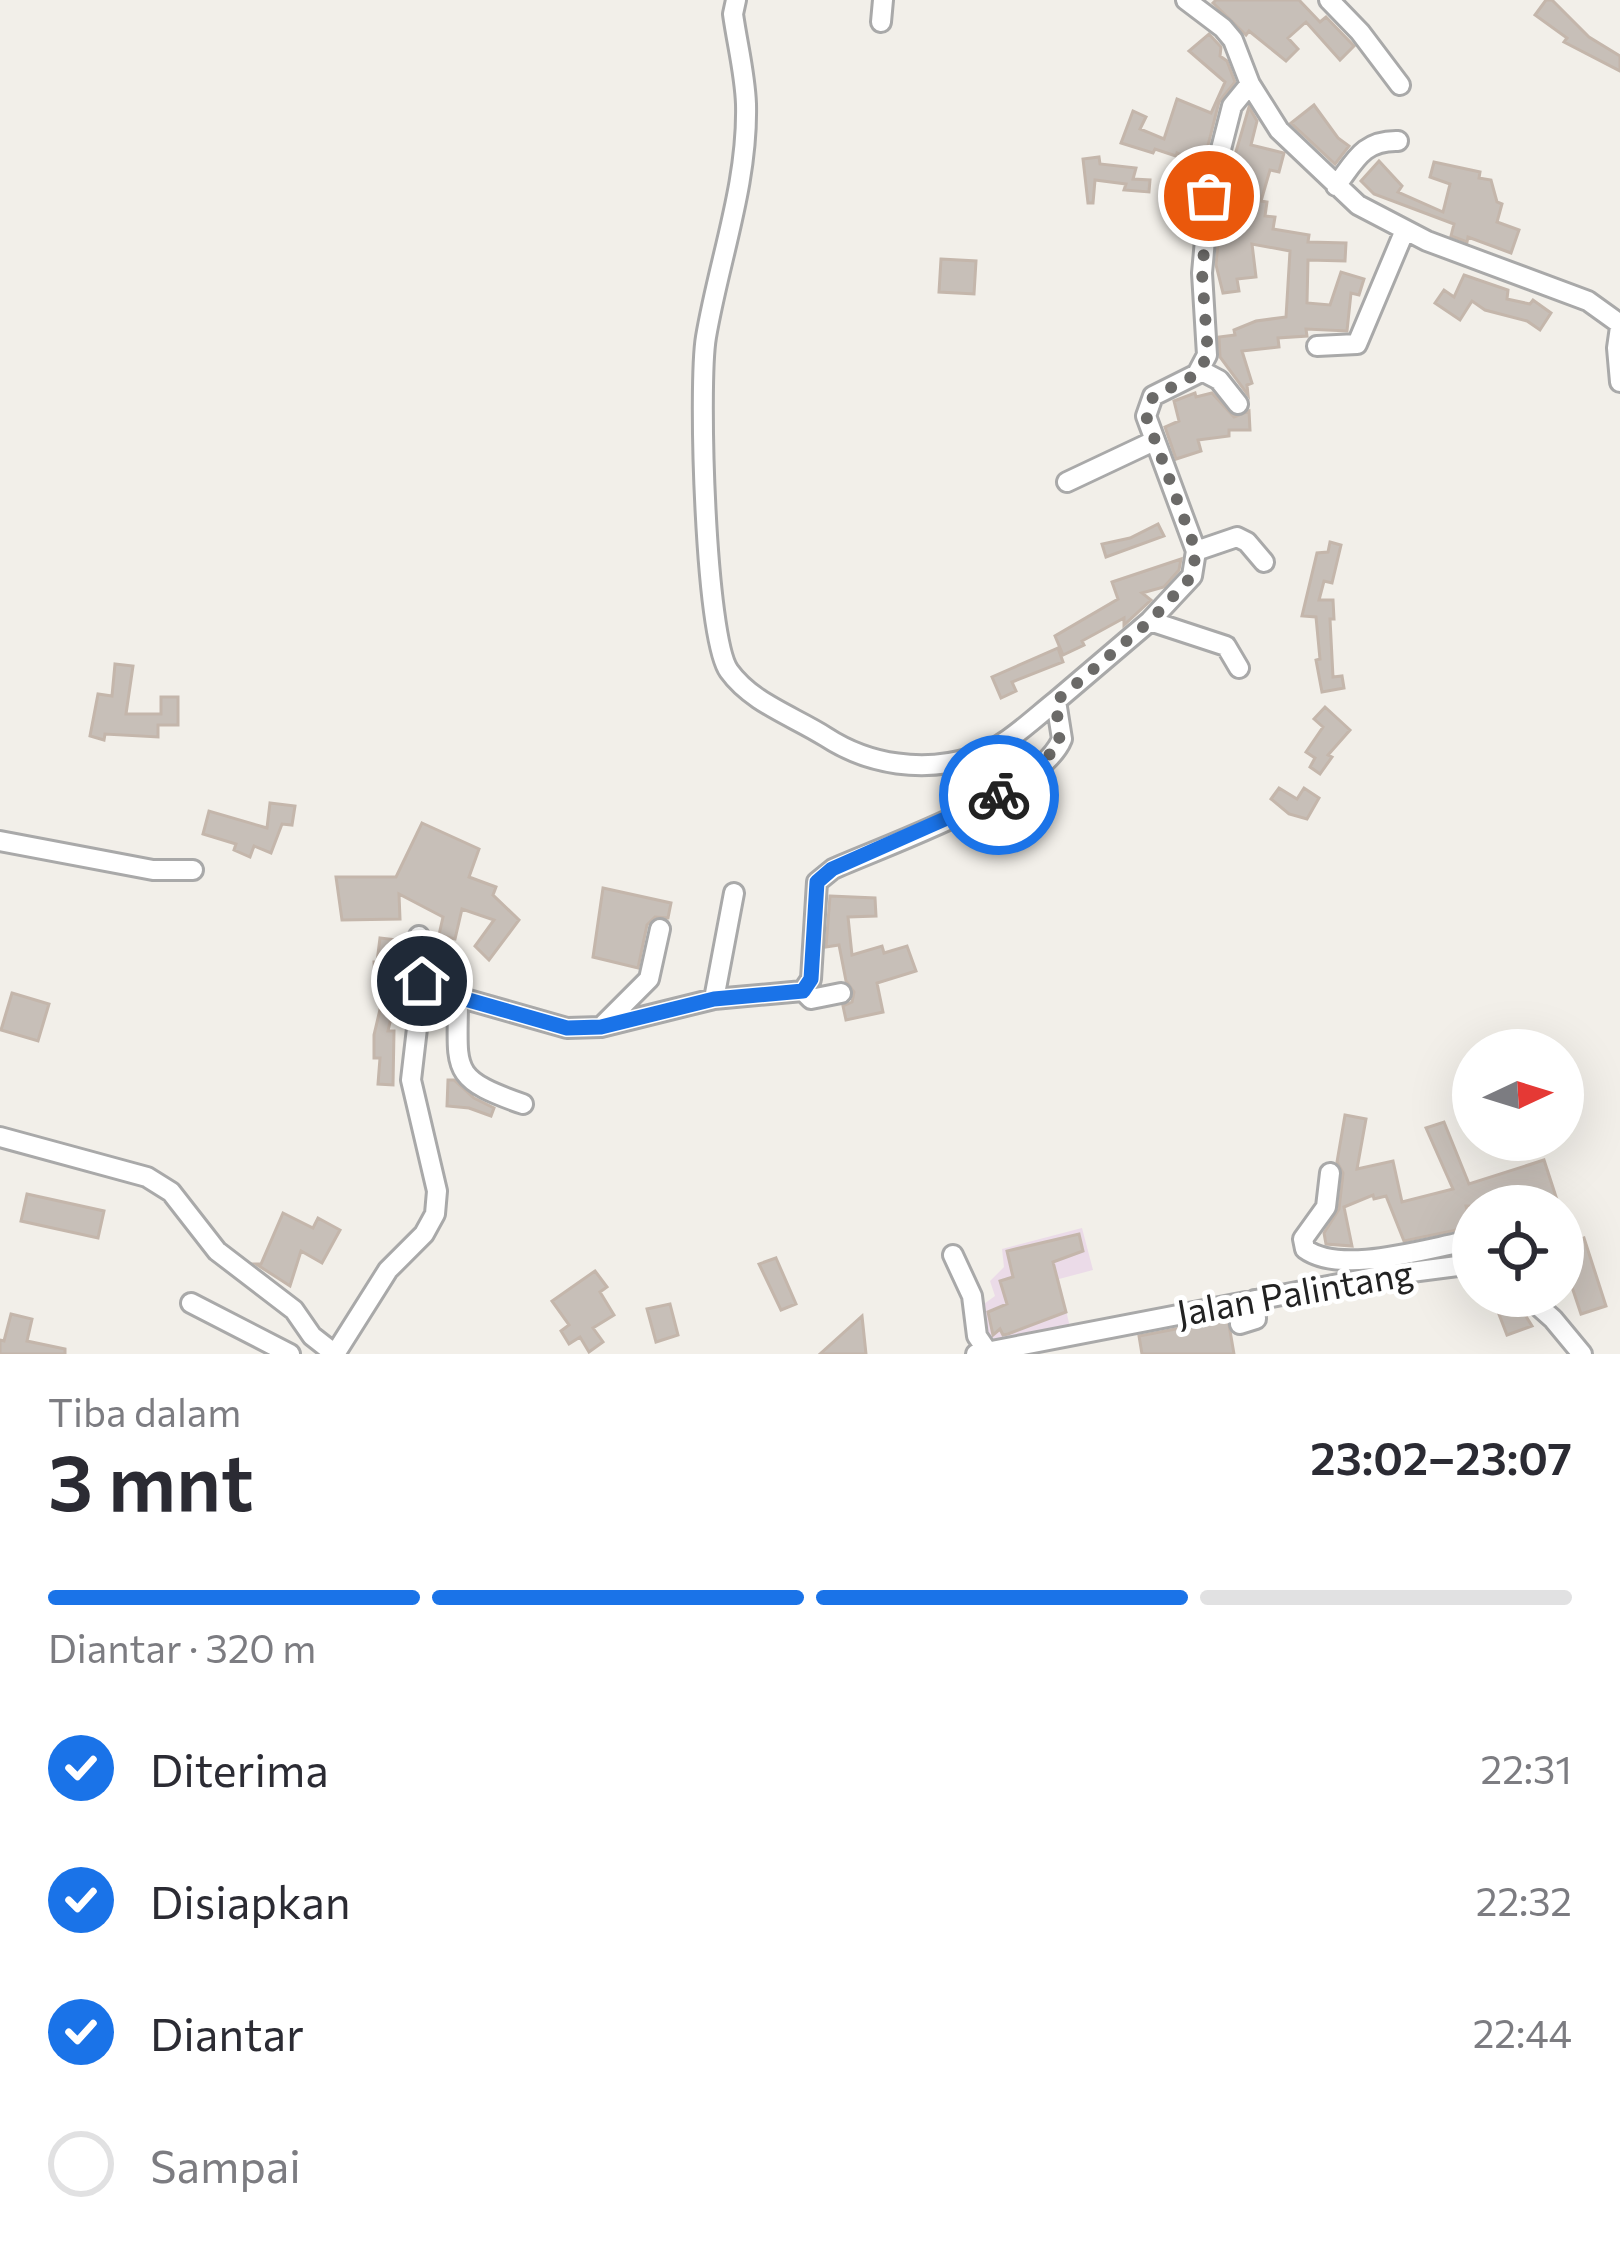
<!DOCTYPE html>
<html lang="id">
<head>
<meta charset="utf-8">
<style>
	:root { --surface:#fff; --page:#f2f2f3; --text:#2b2b33; --muted:#7c7c81; --line:#e1e1e2; --accent:#1a73e8 }
	body { margin:0; font-family:Commissioner,sans-serif; background:var(--page); color:var(--text); height:100vh; display:flex; flex-direction:column; font-size:45px; white-space:nowrap }
	* { box-sizing:border-box; margin:0 }
	p { font-size:39px; color:var(--muted) }
	.icon { flex:none; width:66px; height:66px; fill:none; stroke:currentColor; stroke-width:2; stroke-linecap:round; stroke-linejoin:round }
	.map { position:relative; height:1354px; overflow:hidden }
	.side { display:flex; flex-direction:column; background:var(--surface); flex:1 }
	.side>* { flex:none }
	.needle { width:78px; rotate:86deg }
	.fabs { position:absolute; left:1452px; top:1029px; display:grid; gap:24px }
	.fabs a { display:grid; place-items:center; width:132px; height:132px; border-radius:50%; background:var(--surface); box-shadow:0 12px 48px #0002; font-size:60px }
	.pin { position:absolute; display:grid; place-items:center; width:102px; height:102px; color:#fff; margin:-51px; border:6px solid #fff; border-radius:50%; box-shadow:0 3px 12px #0007 }
	.courier { position:absolute; display:grid; place-items:center; width:120px; height:120px; margin:-60px; border:9px solid #1a73e8; border-radius:50%; background:#fff; color:#222; box-shadow:0 3px 15px #0007 }
	.head em { font-style:normal; font-weight:600 }
	.head div { display:flex; flex-direction:column-reverse }
	.head { display:flex; align-items:center; justify-content:space-between; height:204px; padding:0 48px }
	h1 { font-size:78px; font-weight:600; line-height:90px }
	.bar { display:grid; grid-template-columns:repeat(4,1fr); gap:18px 12px; align-content:center; height:144px; padding:0 48px }
	.bar i { height:15px; border-radius:9px; background:var(--line) }
	.bar .active { background:var(--accent) }
	.bar p { grid-column:span 4 }
	ol { padding:0 48px; list-style:none }
	li { display:flex; align-items:center; gap:36px; height:132px }
	li p { margin-inline-start:auto }
	li .icon { padding:12px; border-radius:50%; background:var(--accent); color:#fff; stroke-width:4 }
	li:last-child { color:var(--muted) }
	li i { width:66px; height:66px; border:6px solid var(--line); border-radius:50% }
	.map>svg:first-child { display:block }
</style>
</head>
<body>
<div class="map">
<svg width="1620" height="1354" viewBox="0 0 1620 1354">
	<rect width="100%" height="100%" fill="#f2efe9"/>
	<path fill="#ebdbe8" d="M1082,1228l11,42 -34,9 12,53 -81,15 -13,-38 18,-13 -5,-15 14,-14 -2,-18z"/>
	<path fill="#c7bfb8" stroke="#c4b6ab" stroke-width="3" d="M1216,0h83l21,22 6,-5 28,29 -14,14 -34,-38 -18,16 10,11 -12,12 -37,-30 -3,4 -33,-32z
		M1546,0h6l37,37 31,19v15l-56,-29 3,-4 -32,-23z
		M1209,34l12,13 -1,9 7,5 8,21 -16,20 -18,71 -1,-11 -23,-9 -1,3 -21,-7 -2,4 -32,-10 12,-32 13,6 -6,12 24,10 13,-40 34,14 14,-31 -36,-31z
		M1314,105l24,33 11,8 -14,18 -44,-41z
		M1249,107l8,14 -6,24 33,8 -5,19 -9,-2 -9,31 6,1 -2,14 10,1 -2,12 36,6 -1,7 38,1 -1,18 -37,-1 -1,43 23,2 11,-33 23,7 -5,16 -8,-2 -4,38 -41,-2 1,7 -29,2 1,9 -37,4 10,32 -5,2 1,10 -28,-38 -1,-20 16,-2 -1,-5 22,-9 30,-4 4,-66 -38,-7 4,33 -19,2 2,12 -16,2 -7,-28 3,-34 17,-1 5,-28 -18,-6z
		M1099,157l1,7 36,4 -3,11 17,1 -1,12 -25,-2 2,-6 -31,-4 -2,23h-5l-5,-44z
		M1379,161l23,25 -4,6 45,20 7,-28 -20,-7 4,-15 46,10 -1,6 12,2 6,22 5,2 -5,18 22,8 -8,23 -43,-16 -1,5 -16,-6 3,-12 -80,-30 -13,-13z
		M941,259l35,2 -2,33 -35,-2z
		M1464,275l44,15 -1,9 23,5 3,-4 18,13 -11,17 -13,-9 -42,-11 -13,-9 -12,19 -25,-17 9,-13 10,7z
		M1195,393l1,4 16,-4 22,24 15,-6 1,19h-21v6l-31,4 3,11 -25,8 -11,-32 14,-6 -5,-20z
		M1158,524l6,12 -58,21 -4,-13 28,-6z
		M1330,542l11,3 -9,38 -8,-2 -5,19h14l1,19h-4l3,58 9,-1 2,12 -22,4 -6,-32 4,-1 -4,-42 -14,-1 15,-63 11,-1z
		M1181,559l-2,11 -15,17 -22,6 9,7 -27,25v-7l-42,23 2,4 -21,10 -8,-19 63,-37 -6,-17z
		M1058,648l5,14 -51,20 4,9 -15,7 -9,-21z
		M115,664l18,2 -7,48h35v-17h17v28h-20v12l-53,-3 -1,6 -14,-4 8,-42 14,2z
		M1325,707l25,23 -22,25 4,2 -12,17 -10,-7 5,-9 -9,-6 17,-25 -9,-8z
		M1279,788l18,11 7,-11 15,10 -12,21 -18,-5 -18,-15z
		M270,803l25,3 -3,19 -10,-1 -11,29 -17,-7 -4,11 -16,-7 2,-6 -33,-10 6,-23 58,17z
		M422,823l57,26 -10,28 27,10 -3,8 26,25 -30,40 -14,-14 19,-26 -32,-11 -7,30 -16,-4 4,-18 -44,-23 1,25 -58,1 -6,-43h60z
		M603,888l68,15 -3,15 -13,-1 -8,8 -9,43 -45,-11z
		M830,896l45,2 1,18 -28,1 4,38 30,-9 2,7 23,-7 9,25 -39,12 6,29 -37,8 -3,-14 9,-4 2,-10 -8,-11 -7,-36 -13,2z
		M380,938l26,3 -1,14 -11,-1 2,32 -21,1 -1,-25h3z
		M12,993l37,11 -11,37 -37,-11z
		M382,1001l12,4 -6,26h6l-1,54 -15,-1 2,-26h-6v-23z
		M448,1080h6l20,18 20,10 -3,8 -22,-8 -22,-2z
		M1345,1115l21,4 -9,50 36,-8 9,41 51,-13 -27,-61 18,-6 25,62 75,-24 15,46h-93l5,21 -67,14 -18,-45 -12,3 -1,-4 -29,12 8,39 -26,-2 -2,-11 15,-24 4,-36 -6,-11z
		M27,1194l77,17 -6,27 -77,-17z
		M283,1213l30,15 5,-10 22,12 -18,33 -21,-12 -11,35 -34,-22h5z
		M1079,1234l4,17 -30,11 13,50 -58,22 -5,1 -3,-6 -7,6 -5,-23 19,-8 -7,-23 13,-4 -6,-26z
		M1584,1238l22,68 -25,8 -18,-54v-15z
		M776,1258l20,46 -15,6 -22,-46z
		M595,1271l12,16 -7,5 14,23 -21,13 10,14 -14,10 -9,-15 -11,7 -8,-13 8,-6 -17,-24z
		M1514,1297l18,29 -25,9 -12,-31z
		M670,1304l8,31 -22,7 -9,-33z
		M11,1314l21,5 -5,22 38,8v5h-65v-14l4,1z
		M862,1316l4,38h-46z
		M1228,1319l6,35h-92l-3,-18z"/>
	<g fill="none" stroke-linecap="round" stroke-linejoin="round">
		<g stroke="#a9a9a9" stroke-width="24">
			<path id="minor" d="M736,0l-3,14c4,29 12,60 13,90 2,80 -27,156 -40,233 -8,47 -1,301 23,334 23,32 64,45 97,66 43,28 98,36 148,20 30,-9 58,-37 82,-56
				M1186,0l37,28 10,12 17,44 29,46 79,75 69,36 161,60 32,23
				M1329,0l31,32 40,53
				M881,22l2,-22
				M1336,186c19,-25 27,-46 62,-45
				M1620,327l-3,21 3,34
				M1317,346l40,-2 48,-114
				M1200,370l19,10 19,24
				M1067,482l87,-41
				M1196,551l-50,-135 7,-20 44,-22 10,-19 -5,-82 7,-77 23,-90 18,-22
				M1150,621l76,25 13,22
				M0,841l153,29h40
				M419,936l2,58
				M803,991l8,8 30,-6
				M458,997c0,73 -10,81 65,107
				M714,999l20,-106
				M604,1024l45,-45 11,-50
				M0,1137l147,40 24,15 46,59 77,59 18,26 23,18
				M1330,1173l-4,34 -23,32 2,10c37,27 125,-2 168,-9
				M953,1255l19,41 5,40 11,16
				M1527,1296l26,23 29,35
				M191,1303l99,51
				M1240,1324l16,-5 -1,-19
				M335,1354l53,-84 36,-36 11,-20 2,-23 -26,-111 10,-86 37,3 109,31 34,-1 113,-28 89,-8 8,-12 6,-97 16,-13c53,-24 208,-77 229,-130l-6,-38 94,-80 42,-45 4,-25 41,-14 10,5 17,20
				M976,1354l404,-78 93,-12"/>
		</g>
		<use href="#minor" stroke="#fff" stroke-width="18"/>
	</g>
	<g fill="none" stroke-linecap="round" stroke-linejoin="round">
		<path stroke="#6b6a68" stroke-width="12" stroke-dasharray="0 21.6" d="M999,795l61,-49 -4,-45 94,-80 42,-45 4,-25 -50,-135 7,-19 44,-23 11,-19 -6,-82 7,-77"/>
		<path stroke="#1a73e8" stroke-width="15" d="M422,981v13l36,3 109,31 34,-1 113,-28 89,-8 8,-12 6,-97 15,-13 167,-74"/>
	</g>
	<g text-anchor="middle" stroke-width="10" stroke-linejoin="round" paint-order="stroke">
		<g font-size="36" fill="#222" stroke="#fff">
			<text transform="translate(1295 1293) rotate(-10)" y="13">Jalan Palintang</text>
		</g>
	</g>
</svg>
<div class="fabs">
<a><svg class="needle" viewBox="-14 -14 28 28"><path d="M0-13l5 13h-10z" fill="#e53935"/><path d="M0 13l5-13h-10z" fill="#7c7c81"/></svg></a>
<a><svg class="icon" aria-label="locate" viewBox="0 0 24 24"><circle cx="12" cy="12" r="6"/><path d="M12 2v4M12 18v4M2 12h4M18 12h4"/></svg></a>
</div>
<div class="pin" style="left:1209px;top:196px;background:#ea580c"><svg class="icon" aria-label="bag" viewBox="0 0 24 24"><path d="M5 8h14l-1 12H6zM9 8a3 3 0 0 1 6 0"/></svg></div>
<div class="pin" style="left:422px;top:981px;background:#1f2937"><svg class="icon" aria-label="home" viewBox="0 0 24 24"><path d="M3 11l9-7 9 7M6 9v11h12V9"/></svg></div>
<div class="courier" style="left:999px;top:795px"><svg class="icon" aria-label="bike" viewBox="0 0 24 24"><circle cx="6" cy="16" r="4"/><circle cx="18" cy="16" r="4"/><path d="M6 16l4-8h5l3 8M10 8l3 8H6M13 5h3"/></svg></div>
</div>
<section class="side">
<div class="head"><div><h1>3 mnt</h1><p>Tiba dalam</p></div><em>23:02–23:07</em></div>
<div class="bar"><i class="active"></i><i class="active"></i><i class="active"></i><i></i><p>Diantar · 320 m</p></div>
<ol>
<li><svg class="icon" aria-label="check" viewBox="0 0 24 24"><path d="M5 12l5 5 9-10"/></svg>Diterima<p>22:31</p></li>
<li><svg class="icon" aria-label="check" viewBox="0 0 24 24"><path d="M5 12l5 5 9-10"/></svg>Disiapkan<p>22:32</p></li>
<li><svg class="icon" aria-label="check" viewBox="0 0 24 24"><path d="M5 12l5 5 9-10"/></svg>Diantar<p>22:44</p></li>
<li><i></i>Sampai</li>
</ol>
</section>
</body>
</html>
